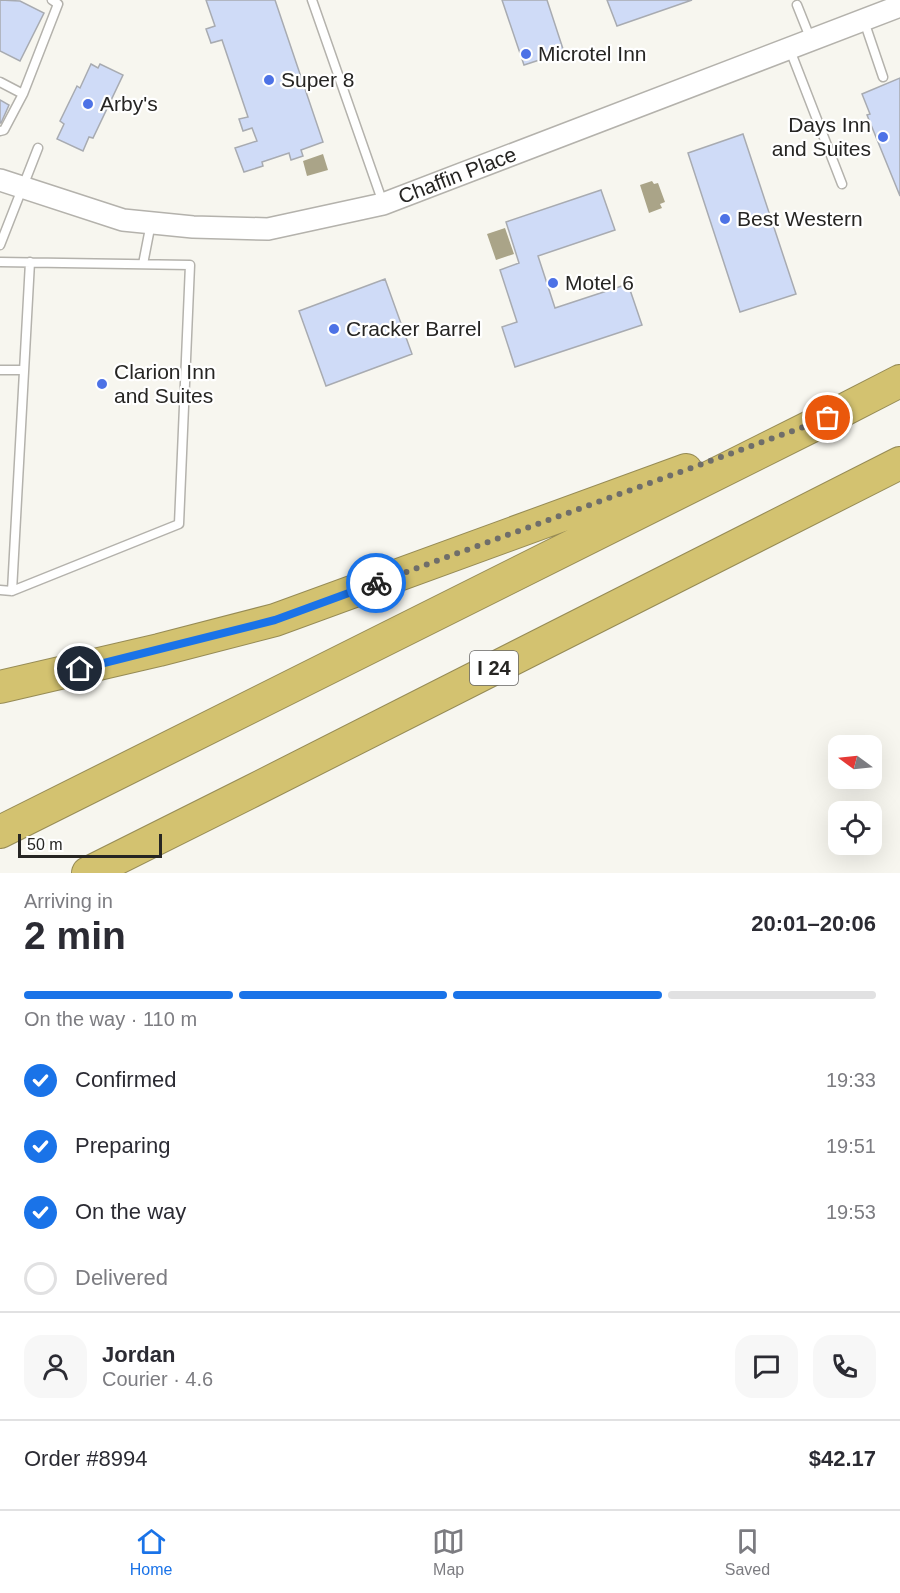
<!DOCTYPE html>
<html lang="en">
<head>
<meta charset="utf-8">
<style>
	:root { --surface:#fff; --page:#f7f7f7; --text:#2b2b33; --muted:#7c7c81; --line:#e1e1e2; --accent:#1a73e8 }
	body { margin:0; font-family:Helvetica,sans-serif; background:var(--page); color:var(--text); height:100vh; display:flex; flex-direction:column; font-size:22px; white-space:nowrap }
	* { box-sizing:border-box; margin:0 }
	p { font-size:20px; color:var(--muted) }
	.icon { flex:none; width:33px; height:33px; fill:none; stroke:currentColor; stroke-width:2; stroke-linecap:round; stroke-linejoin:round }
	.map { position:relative; height:873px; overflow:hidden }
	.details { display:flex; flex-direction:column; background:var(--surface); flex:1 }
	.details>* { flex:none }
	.needle { width:39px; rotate:285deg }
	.fabs { position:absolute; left:828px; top:735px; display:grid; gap:12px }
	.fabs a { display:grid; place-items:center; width:54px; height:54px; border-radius:12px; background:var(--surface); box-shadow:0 6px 24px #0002; font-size:30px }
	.scale { position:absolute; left:18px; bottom:15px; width:144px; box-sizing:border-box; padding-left:6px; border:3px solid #262523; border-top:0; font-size:16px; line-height:21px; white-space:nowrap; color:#262523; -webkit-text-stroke:4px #fff; paint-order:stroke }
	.pin { position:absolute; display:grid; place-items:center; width:51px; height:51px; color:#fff; margin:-26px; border:3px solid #fff; border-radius:50%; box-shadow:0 2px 6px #0007 }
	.courier { position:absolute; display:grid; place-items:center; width:60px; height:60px; margin:-30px; border:4px solid #1a73e8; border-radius:50%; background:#fff; color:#222; box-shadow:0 2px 8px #0007 }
	.summary em { font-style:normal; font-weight:700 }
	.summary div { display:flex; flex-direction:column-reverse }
	.summary { display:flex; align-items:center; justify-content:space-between; height:102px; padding:0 24px }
	h1 { font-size:39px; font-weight:700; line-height:45px }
	.bar { display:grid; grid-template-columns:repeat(4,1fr); gap:9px 6px; align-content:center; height:72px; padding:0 24px }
	.bar i { height:8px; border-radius:4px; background:var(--line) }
	.bar .selected { background:var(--accent) }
	.bar p { grid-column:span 4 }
	.line { display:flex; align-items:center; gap:15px; padding:0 24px; border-top:2px solid var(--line) }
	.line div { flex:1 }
	.round { display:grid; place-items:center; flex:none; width:63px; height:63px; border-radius:18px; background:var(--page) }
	ol { padding:0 24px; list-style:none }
	li { display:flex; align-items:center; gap:18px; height:66px }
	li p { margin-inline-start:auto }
	li .icon { padding:6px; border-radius:50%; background:var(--accent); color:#fff; stroke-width:4 }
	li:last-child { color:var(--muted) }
	li i { width:33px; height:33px; border:3px solid var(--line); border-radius:50% }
	.tabs { display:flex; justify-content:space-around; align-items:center; height:84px; border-top:2px solid var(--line); background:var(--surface); font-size:16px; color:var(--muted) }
	.tabs a { display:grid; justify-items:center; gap:3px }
	.tabs .selected { color:var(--accent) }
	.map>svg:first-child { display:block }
</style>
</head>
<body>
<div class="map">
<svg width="900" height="873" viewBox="0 0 900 873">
	<rect width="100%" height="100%" fill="#f7f6ef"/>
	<path fill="#aaa488" d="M323,154l5,16 -21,6 -4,-15z
		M652,181l2,3 4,-1 7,19 -5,2 2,4 -13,5 -9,-28z
		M505,228l9,26 -18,6 -9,-26z"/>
	<path fill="#cfdbf7" stroke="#a8abb1" stroke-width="1.5" d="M0,0l20,1 24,12 -24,48 -20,-10z
		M206,0h69l48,142 -22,8 2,6 -12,4 -2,-7 -27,9 1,4 -19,6 -9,-24 22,-7 -5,-13 -9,3 -4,-12 9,-2 -26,-77 -11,3 -5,-14 9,-3z
		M502,0h45l17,52 -40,13z
		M607,0h85l-75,26z
		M91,64l7,4 2,-4 23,11 -30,63 -4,-1 -6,14 -26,-12 7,-15 -4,-3 17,-35 3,2z
		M900,78v118l-33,-81 3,-1 -8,-20z
		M0,100l9,5 -8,18h-1z
		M743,134l53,160 -56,18 -52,-159z
		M601,190l14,40 -77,26 17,52 73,-24 14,41 -127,42 -13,-40 15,-5 -17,-52 19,-7 -13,-41z
		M385,279l27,75 -86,32 -27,-75z"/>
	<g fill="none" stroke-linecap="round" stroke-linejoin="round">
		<g stroke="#b4b2ac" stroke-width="11">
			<path id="service" d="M312,0l71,203
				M797,5l14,35
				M864,21l19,56
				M790,50l52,134
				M0,82l23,12
				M0,131l4,-1 19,-36 35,-90 -6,-4
				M0,245l38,-97
				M0,262l190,3 -11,259 -167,67
				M143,264l8,-41
				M0,370h23
				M0,590l12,1 18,-329"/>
		</g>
		<g stroke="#b4b2ac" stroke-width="24">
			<g id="tertiary">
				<path id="s1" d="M0,180l123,40 70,7 75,2 115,-25 517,-198"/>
			</g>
		</g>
		<g stroke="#968b55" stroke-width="34">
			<path id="motorway" d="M0,687l159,-37 116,-30 411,-150
				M0,832l828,-414 72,-37
				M88,873l164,-82 648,-328"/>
		</g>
		<use href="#service" stroke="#fff" stroke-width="8"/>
		<use href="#tertiary" stroke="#fff" stroke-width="21"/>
		<use href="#motorway" stroke="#d3c270" stroke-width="32"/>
	</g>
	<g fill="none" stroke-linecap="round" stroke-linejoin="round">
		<path stroke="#6f6e6a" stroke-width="6" stroke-dasharray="0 10.8" d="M376,583l452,-165"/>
		<path stroke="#1a73e8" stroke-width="8" d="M80,669l195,-49 101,-37"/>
	</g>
	<g fill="#4d72e6" stroke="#fff" stroke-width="2">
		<circle cx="526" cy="54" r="6"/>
		<circle cx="269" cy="80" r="6"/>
		<circle cx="88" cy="104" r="6"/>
		<circle cx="883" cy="137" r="6"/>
		<circle cx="725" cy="219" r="6"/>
		<circle cx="553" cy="283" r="6"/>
		<circle cx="334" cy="329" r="6"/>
		<circle cx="102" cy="384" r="6"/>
	</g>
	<g text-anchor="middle" stroke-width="4.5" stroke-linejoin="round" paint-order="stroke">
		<rect fill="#fff" stroke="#676665" stroke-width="1.5" x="470" y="651" width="48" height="34" rx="4.5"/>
		<g font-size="20" font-weight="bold" fill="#262523">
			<text x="494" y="675">I 24</text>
		</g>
		<g font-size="21" fill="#262523" stroke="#fff" text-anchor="start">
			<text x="538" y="61">Microtel Inn</text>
			<text x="281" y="87">Super 8</text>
			<text x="100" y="111">Arby's</text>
			<text x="871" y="132" text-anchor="end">Days Inn<tspan x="871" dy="24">and Suites</tspan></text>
			<text x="737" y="226">Best Western</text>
			<text x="565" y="290">Motel 6</text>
			<text x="346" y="336">Cracker Barrel</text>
			<text x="114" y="379">Clarion Inn<tspan x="114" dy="24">and Suites</tspan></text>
		</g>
		<g font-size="21" fill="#262523" stroke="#fff">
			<text dy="7" stroke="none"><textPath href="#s1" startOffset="472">Chaffin Place</textPath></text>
		</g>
	</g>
</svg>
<div class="fabs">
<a><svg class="needle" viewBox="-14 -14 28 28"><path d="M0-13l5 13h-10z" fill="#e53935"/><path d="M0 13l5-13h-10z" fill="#7c7c81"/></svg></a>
<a><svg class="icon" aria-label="locate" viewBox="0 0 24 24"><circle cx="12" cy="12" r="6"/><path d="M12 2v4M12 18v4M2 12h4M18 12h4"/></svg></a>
</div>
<div class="scale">50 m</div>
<div class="pin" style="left:828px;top:418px;background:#ea580c"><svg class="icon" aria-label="bag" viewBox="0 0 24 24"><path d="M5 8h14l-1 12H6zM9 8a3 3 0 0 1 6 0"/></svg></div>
<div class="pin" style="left:80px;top:669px;background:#1f2937"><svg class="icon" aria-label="home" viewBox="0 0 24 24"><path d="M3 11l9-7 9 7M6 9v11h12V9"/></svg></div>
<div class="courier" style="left:376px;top:583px"><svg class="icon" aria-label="bike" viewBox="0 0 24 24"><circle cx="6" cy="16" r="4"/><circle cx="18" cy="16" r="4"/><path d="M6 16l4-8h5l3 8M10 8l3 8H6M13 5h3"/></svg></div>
</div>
<section class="details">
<div class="summary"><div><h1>2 min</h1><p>Arriving in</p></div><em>20:01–20:06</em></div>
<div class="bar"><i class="selected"></i><i class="selected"></i><i class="selected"></i><i></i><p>On the way · 110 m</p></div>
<ol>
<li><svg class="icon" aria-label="check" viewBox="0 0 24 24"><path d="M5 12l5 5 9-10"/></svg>Confirmed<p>19:33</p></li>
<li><svg class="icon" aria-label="check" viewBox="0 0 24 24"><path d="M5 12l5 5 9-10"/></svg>Preparing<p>19:51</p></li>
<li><svg class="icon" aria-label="check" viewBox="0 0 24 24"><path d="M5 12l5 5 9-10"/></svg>On the way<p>19:53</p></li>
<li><i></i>Delivered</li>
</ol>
<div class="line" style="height:108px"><a class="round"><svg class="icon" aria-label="person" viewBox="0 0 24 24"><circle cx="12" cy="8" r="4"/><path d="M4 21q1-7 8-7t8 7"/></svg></a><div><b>Jordan</b><p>Courier · 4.6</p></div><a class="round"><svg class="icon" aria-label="chat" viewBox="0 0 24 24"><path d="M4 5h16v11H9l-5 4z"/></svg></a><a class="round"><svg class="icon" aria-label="phone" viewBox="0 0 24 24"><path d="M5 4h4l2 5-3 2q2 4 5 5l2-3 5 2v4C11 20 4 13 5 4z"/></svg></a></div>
<div class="line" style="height:78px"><div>Order #8994</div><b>$42.17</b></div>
</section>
<nav class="tabs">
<a class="selected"><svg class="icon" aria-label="home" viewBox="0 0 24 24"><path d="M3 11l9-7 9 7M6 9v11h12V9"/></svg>Home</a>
<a><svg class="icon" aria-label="map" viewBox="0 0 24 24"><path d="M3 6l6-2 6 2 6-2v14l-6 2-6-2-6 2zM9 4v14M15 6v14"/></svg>Map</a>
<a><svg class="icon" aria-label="saved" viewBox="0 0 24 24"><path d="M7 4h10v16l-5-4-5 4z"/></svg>Saved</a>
</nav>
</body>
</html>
